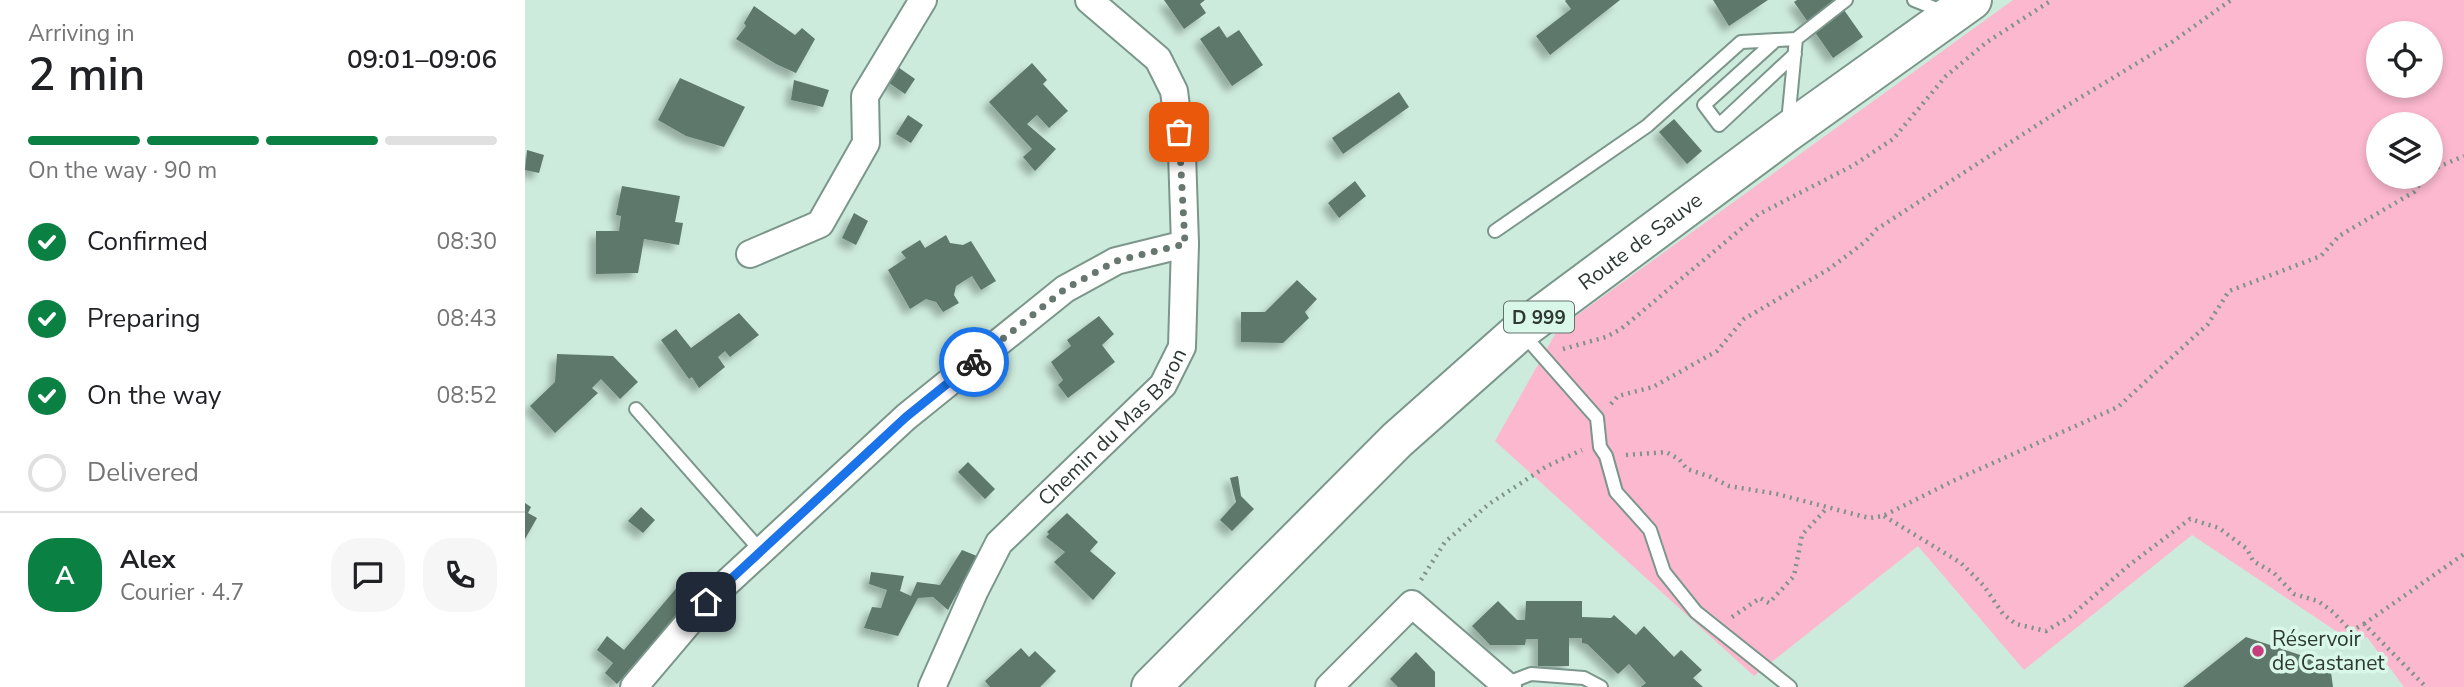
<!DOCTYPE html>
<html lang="en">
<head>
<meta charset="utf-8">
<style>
	:root { --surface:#fff; --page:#f6f6f6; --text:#202124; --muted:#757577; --line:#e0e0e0; --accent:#0b8043 }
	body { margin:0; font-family:"Nunito Sans",sans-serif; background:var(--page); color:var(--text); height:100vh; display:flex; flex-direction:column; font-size:26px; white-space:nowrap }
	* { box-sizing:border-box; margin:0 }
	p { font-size:23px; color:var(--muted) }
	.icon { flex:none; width:38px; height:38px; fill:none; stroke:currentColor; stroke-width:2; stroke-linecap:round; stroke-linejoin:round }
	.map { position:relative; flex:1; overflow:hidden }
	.panel { display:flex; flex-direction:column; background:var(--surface); width:525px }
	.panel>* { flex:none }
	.buttons { position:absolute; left:1841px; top:21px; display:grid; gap:14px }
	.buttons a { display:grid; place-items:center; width:77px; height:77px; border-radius:50%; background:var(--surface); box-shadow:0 4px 10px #0003; font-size:35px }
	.pin { position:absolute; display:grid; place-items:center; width:60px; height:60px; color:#fff; margin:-30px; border-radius:14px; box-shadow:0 4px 10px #0006 }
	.courier { position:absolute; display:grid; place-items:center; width:70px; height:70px; margin:-35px; border:5px solid #1a73e8; border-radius:50%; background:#fff; color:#222; box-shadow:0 2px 9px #0007 }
	.head em { font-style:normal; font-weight:600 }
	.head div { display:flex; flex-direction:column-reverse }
	.head { display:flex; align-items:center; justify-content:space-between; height:119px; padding:0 28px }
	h1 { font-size:46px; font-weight:600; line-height:52px }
	.bar { display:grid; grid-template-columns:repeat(4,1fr); gap:10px 7px; align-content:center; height:84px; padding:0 28px }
	.bar i { height:9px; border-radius:5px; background:var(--line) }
	.bar .selected { background:var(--accent) }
	.bar p { grid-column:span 4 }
	.line { display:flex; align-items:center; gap:18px; padding:0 28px; border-top:2px solid var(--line) }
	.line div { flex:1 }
	.round { display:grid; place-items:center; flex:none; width:74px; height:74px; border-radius:28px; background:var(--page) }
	ol { padding:0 28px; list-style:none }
	li { display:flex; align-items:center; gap:21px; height:77px }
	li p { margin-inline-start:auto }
	li .icon { padding:7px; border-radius:50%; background:var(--accent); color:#fff; stroke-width:4 }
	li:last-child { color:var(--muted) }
	li i { width:38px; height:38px; border:4px solid var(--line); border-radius:50% }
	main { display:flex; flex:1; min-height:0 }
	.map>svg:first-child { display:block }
</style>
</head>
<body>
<main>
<section class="panel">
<div class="head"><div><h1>2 min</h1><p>Arriving in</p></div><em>09:01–09:06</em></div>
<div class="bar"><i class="selected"></i><i class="selected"></i><i class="selected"></i><i></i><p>On the way · 90 m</p></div>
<ol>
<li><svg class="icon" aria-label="check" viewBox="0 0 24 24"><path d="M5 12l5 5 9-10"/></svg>Confirmed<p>08:30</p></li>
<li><svg class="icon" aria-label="check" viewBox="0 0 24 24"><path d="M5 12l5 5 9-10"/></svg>Preparing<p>08:43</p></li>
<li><svg class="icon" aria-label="check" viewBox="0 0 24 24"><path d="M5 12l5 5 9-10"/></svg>On the way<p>08:52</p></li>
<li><i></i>Delivered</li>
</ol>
<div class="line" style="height:126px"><b class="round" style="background:var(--accent);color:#fff">A</b><div><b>Alex</b><p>Courier · 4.7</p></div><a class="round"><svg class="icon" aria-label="chat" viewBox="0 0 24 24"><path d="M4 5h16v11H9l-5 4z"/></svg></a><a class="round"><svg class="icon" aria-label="phone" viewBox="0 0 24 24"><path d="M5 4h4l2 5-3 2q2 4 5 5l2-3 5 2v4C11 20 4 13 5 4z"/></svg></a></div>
</section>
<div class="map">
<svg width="1939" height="687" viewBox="0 0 1939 687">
	<defs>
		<filter id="shadow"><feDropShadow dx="-6" dy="6" stdDeviation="3.5" flood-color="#0004"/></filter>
	</defs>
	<rect width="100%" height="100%" fill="#cdebdd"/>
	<path fill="#fcb8cf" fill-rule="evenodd" d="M1488,0h451v687h-60l-37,-50 -13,6 -162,-108 -168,135 -106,-124 -164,130 -259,-235 63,-112zM1853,33h53v53h-53zM1853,124h53v53h-53z"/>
	<path fill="#5e786c" filter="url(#shadow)" d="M639,0h41l-5,4 6,9 -22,16z
		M1041,0h54l-70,55 -14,-19 35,-27 -6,-8z
		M1188,0h55l-39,26z
		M1272,0h40l26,37 -30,21 -39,-56z
		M229,6l41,29 7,-7 13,11 -19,34 -20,-9 -40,-25 10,-13 -2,-3z
		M694,26l8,12 12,-8 24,35 -31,21 -32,-47z
		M507,63l15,17 -4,4 25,27 -19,17 -12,-13 -10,9 29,25 -21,22 -12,-14 9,-8 -43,-47z
		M370,65l20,14 -10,15 -20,-14z
		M155,78l65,29 -21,40 -38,-11 -28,-16z
		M269,80l35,10 -6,17 -32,-7z
		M874,92l10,15 -66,47 -11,-16z
		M383,115l15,10 -12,18 -15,-9z
		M1149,119l28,32 -15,13 -28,-32z
		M2,150l17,5 -5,18 -14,-3z
		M830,181l11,15 -27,22 -11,-15z
		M97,186l58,10 -5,26 8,1 -4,22 -35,-6 -6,34 -42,1v-43h23l2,-15 -5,-1z
		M329,213l14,8 -12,24 -14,-7z
		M421,235l4,8 13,2 8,-4 25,40 -15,9 -9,-14 -16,10 -2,9 5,8 -16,9 -7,-10 -10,-3 -16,10 -22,-39 18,-12 -5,-6 19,-12 5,8z
		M772,280l20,19 -12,13 4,6 -26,25 -42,-1v-30h24z
		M214,313l20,22 -29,22 -5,-6 -7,6 7,10 -26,21 -7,-11 -3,2 -28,-39 15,-11 15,19z
		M574,316l15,18 -12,11 13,17 -47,36 -10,-13 5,-5 -12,-18 20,-16 -4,-6z
		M32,354l56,2 25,26 -18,17 -19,-20 -9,9 6,5 -43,40 -25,-27 25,-24z
		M443,462l27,27 -10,10 -27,-27z
		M713,476l3,20 13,13 -22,22 -12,-11 16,-18 -6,-24z
		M0,503l6,4 -3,6 9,5 -12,21z
		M116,507l14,13 -12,13 -15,-12z
		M542,513l31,29 -8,9 26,22 -23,27 -39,-38 11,-10 -19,-15 3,-3 -2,-2z
		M437,550l15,6 -29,54 -15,-13 -15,1 -20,38 -34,-8 8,-21 9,1 6,-18 -18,-6 2,-12 33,4 -4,15 11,5 6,-14 23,3z
		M160,578l15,13 -83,93 -12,-11 8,-10 -16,-13 10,-14 17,14z
		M973,601l19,19h8l1,-19h56v16l29,1 3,-3 22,20 8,-9 30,31 7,-7 21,20 -9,8 10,9h-62l5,-4 -17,-19 -11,10 -31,-30 -5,-1v-5h-13v28h-31v-27h-12l-1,6h-35l-18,-19z
		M1721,637l84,28 3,22h-150z
		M496,648l8,9 6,-6 21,20 -16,16h-50l-5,-6z
		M891,652l19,20v15h-37l-8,-8z"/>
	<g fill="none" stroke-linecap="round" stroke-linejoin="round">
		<g stroke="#7b968a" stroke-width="16">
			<path id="service" d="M1389,0l30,12
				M1251,40l-72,65 15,20 76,-71
				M1263,122l8,-83 50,-39
				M970,231l152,-105 94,-84 55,-3
				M998,334l74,84 3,29 6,9 10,36 34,38 14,42 32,40 94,75
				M111,409l125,142
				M980,684l26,-10 53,4 17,9"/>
		</g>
		<g stroke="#7b968a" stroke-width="30">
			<g id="minor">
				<path d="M225,254l70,-30 46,-81 -1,-47 58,-96"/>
				<path d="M109,687l72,-85 200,-185 159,-128 51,-28 69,-17"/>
				<path id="s1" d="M407,687l43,-97 24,-47 164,-158 19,-38 3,-103 -3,-91 -8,-62 -16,-32 -69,-59"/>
				<path d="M804,687l83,-83 96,83"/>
			</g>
		</g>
		<g stroke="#7b968a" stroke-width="42">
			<g id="primary">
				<path id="s2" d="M626,687l246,-247 123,-109 266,-198 186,-133"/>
			</g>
		</g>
		<path stroke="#7f938a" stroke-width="4.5" stroke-dasharray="2 5" stroke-linecap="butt" d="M1906,170l33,-14
			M1038,349l43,-12 15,-8 138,-115 95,-49 39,-26 53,-63 41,-34 65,-42
			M1086,404l7,-8 35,-9 64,-36 27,-32 85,-50 36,-27 12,-13 191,-124 104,-63 59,-42
			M1101,455l40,-3 13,7 8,10 24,8 18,9 48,8 92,24 14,-2 72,-36 163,-73 90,-83 21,-33 92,-35 18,-20 75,-44 11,-15
			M1359,516l77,47 23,23 19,28 13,10 30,7 25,-15 57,-50 62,-47 29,9 28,21 6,12 21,12 20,21 24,7 15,11 18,19 13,-7 62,63
			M896,580l24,-38 44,-38 58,-38 35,-16
			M1207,617l28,-19 9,5 25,-27 8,-41 25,-27
			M1839,624l100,-70"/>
		<use href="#service" stroke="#fff" stroke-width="12"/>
		<use href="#minor" stroke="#fff" stroke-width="26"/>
		<use href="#primary" stroke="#fff" stroke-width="38"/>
	</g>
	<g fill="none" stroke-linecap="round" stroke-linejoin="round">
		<path stroke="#66776f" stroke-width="7" stroke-dasharray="0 12.6" d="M449,362l91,-73 51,-28 69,-17 -6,-112"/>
		<path stroke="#1a73e8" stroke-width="9" d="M181,602l200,-185 68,-55"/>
	</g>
	<circle fill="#c63e7b" stroke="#daf8ea" stroke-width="2.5" cx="1733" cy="651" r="7"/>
	<g text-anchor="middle" stroke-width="7" stroke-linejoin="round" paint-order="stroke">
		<rect fill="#daf8ea" stroke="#62726b" stroke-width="2" x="979" y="301.5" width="70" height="31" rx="5"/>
		<g font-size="19" font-weight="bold" fill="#2e3934">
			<text x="1014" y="324">D 999</text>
		</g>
		<g font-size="21" fill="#2e3934" stroke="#daf8ea">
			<text dy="7" stroke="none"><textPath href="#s2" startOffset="663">Route de Sauve</textPath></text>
			<text dy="7" stroke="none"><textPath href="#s1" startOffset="322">Chemin du Mas Baron</textPath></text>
		</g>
		<g font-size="21" fill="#2e3934" stroke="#daf8ea" text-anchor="start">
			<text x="1747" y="646">Réservoir<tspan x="1747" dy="24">de Castanet</tspan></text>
		</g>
	</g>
</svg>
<div class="buttons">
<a><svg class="icon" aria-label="locate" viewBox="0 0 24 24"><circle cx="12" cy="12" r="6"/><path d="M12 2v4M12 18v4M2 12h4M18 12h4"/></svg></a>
<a><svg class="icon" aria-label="layers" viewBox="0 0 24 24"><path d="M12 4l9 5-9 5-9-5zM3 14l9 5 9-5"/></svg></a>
</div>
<div class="pin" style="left:654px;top:132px;background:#ea580c"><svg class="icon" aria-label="bag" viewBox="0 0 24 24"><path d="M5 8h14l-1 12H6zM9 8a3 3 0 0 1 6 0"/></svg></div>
<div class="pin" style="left:181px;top:602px;background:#1f2937"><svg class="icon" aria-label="home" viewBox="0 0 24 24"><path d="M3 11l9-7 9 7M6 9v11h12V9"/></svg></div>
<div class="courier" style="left:449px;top:362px"><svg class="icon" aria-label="bike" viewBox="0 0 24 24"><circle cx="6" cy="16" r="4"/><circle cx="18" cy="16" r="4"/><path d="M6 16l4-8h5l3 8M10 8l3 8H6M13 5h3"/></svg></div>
</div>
</main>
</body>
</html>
